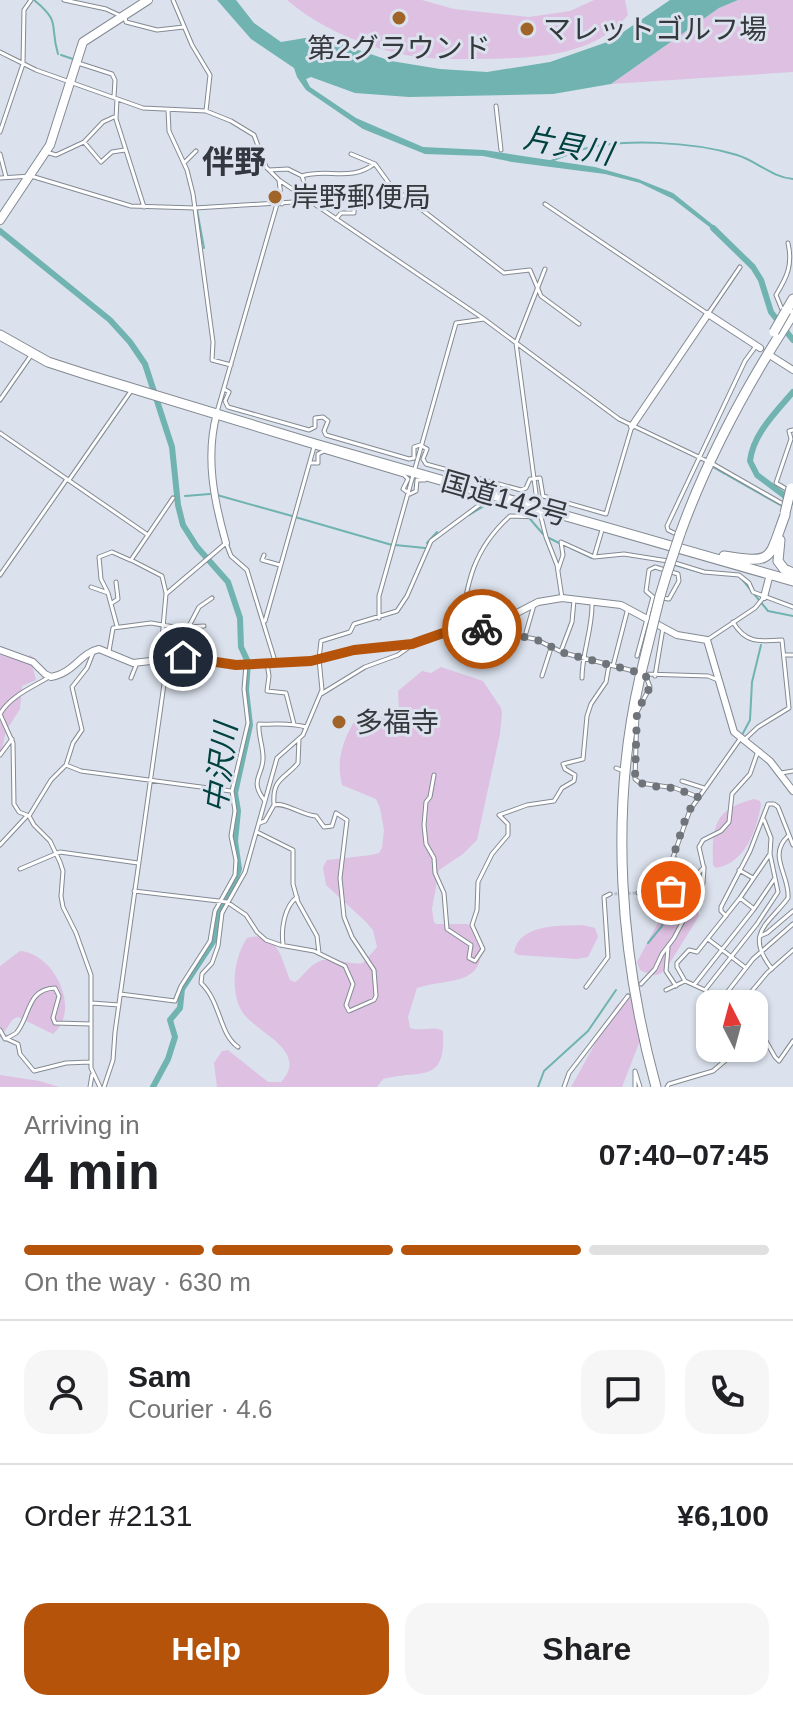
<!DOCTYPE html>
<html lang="en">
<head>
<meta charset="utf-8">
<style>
	:root { --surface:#fff; --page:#f6f6f6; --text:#202124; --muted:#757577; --line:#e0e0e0; --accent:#b45309 }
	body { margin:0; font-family:Arial,"Noto Sans JP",sans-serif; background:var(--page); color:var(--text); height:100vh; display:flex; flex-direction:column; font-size:30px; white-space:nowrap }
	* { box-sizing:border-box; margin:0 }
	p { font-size:26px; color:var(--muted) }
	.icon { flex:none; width:44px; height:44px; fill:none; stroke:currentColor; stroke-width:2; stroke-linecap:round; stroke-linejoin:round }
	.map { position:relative; height:1087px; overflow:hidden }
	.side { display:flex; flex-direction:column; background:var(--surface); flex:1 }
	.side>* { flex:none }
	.needle { width:52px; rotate:354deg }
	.buttons { position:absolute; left:696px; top:990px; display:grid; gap:16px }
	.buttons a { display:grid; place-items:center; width:72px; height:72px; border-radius:16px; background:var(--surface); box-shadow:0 2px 6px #0004; font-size:40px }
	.pin { position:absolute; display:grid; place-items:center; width:68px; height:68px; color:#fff; margin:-34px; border:4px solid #fff; border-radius:50%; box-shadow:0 2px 8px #0007 }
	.courier { position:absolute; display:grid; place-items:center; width:80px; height:80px; margin:-40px; border:6px solid #b45309; border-radius:50%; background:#fff; color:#222; box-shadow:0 2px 10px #0007 }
	.overview em { font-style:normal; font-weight:700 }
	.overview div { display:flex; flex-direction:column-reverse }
	.overview { display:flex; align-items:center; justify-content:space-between; height:136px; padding:0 24px }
	h1 { font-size:52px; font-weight:700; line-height:60px }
	.bar { display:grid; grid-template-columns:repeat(4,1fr); gap:12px 8px; align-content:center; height:96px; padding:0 24px }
	.bar i { height:10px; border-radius:6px; background:var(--line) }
	.bar .current { background:var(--accent) }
	.bar p { grid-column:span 4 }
	.line { display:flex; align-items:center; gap:20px; padding:0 24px; border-top:2px solid var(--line) }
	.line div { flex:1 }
	.round { display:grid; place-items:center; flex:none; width:84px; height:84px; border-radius:24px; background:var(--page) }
	.primary-button { display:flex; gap:16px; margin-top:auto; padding:16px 24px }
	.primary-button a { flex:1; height:92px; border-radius:24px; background:var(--accent); color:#fff; font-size:32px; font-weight:700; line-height:92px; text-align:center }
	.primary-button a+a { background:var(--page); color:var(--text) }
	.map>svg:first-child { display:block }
</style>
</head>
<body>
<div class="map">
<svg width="793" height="1087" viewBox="0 0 793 1087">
	<rect width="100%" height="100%" fill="#dbe2ed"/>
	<path fill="#dec0e2" d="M287,0h135l32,9 75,8 41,-6 24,-11h31l3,15c-35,43 -97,43 -147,44 -28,0 -58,1 -85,-6 -40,-10 -79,-27 -109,-53z
		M738,0h55v72l-182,12 108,-76z
		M0,654l22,7 8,-6 6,4 -3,9 3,12 -14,6 -2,23 -14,22 -6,27z
		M441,667l42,14 18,27 1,6 -2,20 -23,106 -14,14 -24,16 -7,39 2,13 2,2h31l11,7c14,57 -27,46 -61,57l-9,29 2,11c11,4 23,-3 33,3 3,54 -22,38 -60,48l-6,8h-160l-3,-24 8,-12 6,-1 40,32h13c30,-32 -28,-50 -40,-72 -11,-22 -7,-52 6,-72 30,-8 34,19 43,42l5,2c8,-5 12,-14 21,-19 15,-9 31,3 47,0l14,-16 -4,-17 -8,-9 -39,-36 -3,-18 4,-7 44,-5 8,-2 3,-5 2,-18 -4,-22 -4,-9 -34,-14c-6,-23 0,-43 12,-63l13,3 8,-1 8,-9 16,-4 -1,-20 24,-20 9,2z
		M754,799l6,2 1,4c-5,27 -16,58 -45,63l-3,-3c-1,-37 0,-56 41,-66z
		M673,895l23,10 3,11 -33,53c-10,10 -15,6 -26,1l-3,-8z
		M583,925l12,3 3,9 -10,20 -11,2 -59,-4 -4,-3c6,-29 47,-26 69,-27z
		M20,951c34,2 62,59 33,83l-35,-17 -5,2 -13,19v-72z
		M629,993h6l6,45 -19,49h-51l45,-81z
		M0,1075l40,6 19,6h-59z"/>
	<path fill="#70b3b0" d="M217,0h19l18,23 27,19 24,-4 27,3 59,20 49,8 47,3 63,-10 60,-21 60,-41h68l-19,8 -108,76 -58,10 -144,3 -54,-4 -44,-16 -5,2 4,8 46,31 67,29 61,3 111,17 43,12 35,14 45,36 -2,3 -43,-33 -33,-16 -35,-9 -93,-12 -29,-6 -58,-2 -62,-25 -57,-39 -9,-13 -3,-9 -43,-29z"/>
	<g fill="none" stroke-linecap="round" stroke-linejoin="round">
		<path stroke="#70b3b0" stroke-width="2" d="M34,0c28,23 15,24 24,54
			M61,55l12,4
			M548,162c10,-3 19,-8 29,-11 43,-14 117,-9 160,4 20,6 34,22 56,24
			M197,210l7,38
			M713,467l12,7
			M727,475l55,31
			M217,495l75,21
			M177,496h2
			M185,496l25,-2
			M469,515l25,-15
			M295,517l97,28
			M530,519l13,15
			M549,538l12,6
			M427,543l10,-11
			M395,545l30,3
			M567,546l25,12 14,-1
			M675,565l28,8
			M741,578l27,33 25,5
			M742,735l8,-15 2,-38 9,-37
			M648,943l14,-17 7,-22 1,-18 7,-11 3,-14 -5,-5
			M538,1087l6,-16 44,-40 28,-41"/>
		<path stroke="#70b3b0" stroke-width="6" d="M713,228l40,39 8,13 10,32 22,28
			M0,231l110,89 20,22 15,22 27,83 6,58 5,20 14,22 31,35 12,36 1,29 7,15 -2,28 4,35 -15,68 3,18 -3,30 4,28 -8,23 -13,20 -4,28 -32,49 -2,19 -10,12 5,17 -7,22 -15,28
			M793,392c-17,20 -40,42 -43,69l7,14 36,27"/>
		<path stroke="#bac0ca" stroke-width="3" stroke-dasharray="3 1.5" stroke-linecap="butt" d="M610,894l28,-1"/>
		<g stroke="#838a93" stroke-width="5">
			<path id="street" d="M64,0l42,9 15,7
				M173,0l19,45 18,30 -4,36
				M125,18l1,4 31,8 27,-3
				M0,52l36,18 107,38 63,3 25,10 23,14 12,32 13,13 205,139 135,100 86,41
				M78,63l34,11 3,6 -1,17
				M117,99l-1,20 28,88
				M496,106l5,44
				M168,110l1,21 18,39 6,24 20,148 -1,18 19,5
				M0,132l23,-68 1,-54 7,-10
				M84,142l19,-20 11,-5
				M46,152l10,3 28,-13 17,20 11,-10 13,-2
				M0,154l6,23
				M351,154l24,10 16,22 113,87 26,-3 11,26 38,28
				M184,163l12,-12
				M302,176c25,-8 49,6 72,-12
				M0,178l31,-2 100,30 64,2 115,-7 -8,-25 -14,-7 -19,1
				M279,180l3,24
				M545,204l163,110 32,-47
				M336,219l5,-6h13v-15
				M545,269l-29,74 21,158 9,36 11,28 5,33
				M783,312l-7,-17c11,-18 17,-30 12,-52
				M224,389l5,3 -4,9 3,6 81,23 6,-3v-9l8,-1 5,4 -4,10 2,4 83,24 5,-1v-11l6,-2 7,4 -4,10 3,5 95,26 5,-2 4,-9 10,-1 3,18 63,18 26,-88
				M0,400l32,-46
				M217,412l60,-208
				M0,433l148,102
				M310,463h8v-9l6,-3 80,24 4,4 -5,10 7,5 6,-3 1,-11h8
				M713,464l70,40
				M69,480l62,-89
				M788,490l-12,-7 15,-44 -2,-8 4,-1
				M674,533l-6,-3 -1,-4 78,-165 11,-15
				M264,555l-2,5 18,5
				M594,557l8,-27
				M675,563l29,9 35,3 10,8 4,9 40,15
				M558,570l5,-15 -2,-13 33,15 30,-3 44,7
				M0,575l67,-96
				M91,587l17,6 9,33
				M108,593l-7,-14 -2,-22 13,-5 18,8
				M166,593l-4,-17 -31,-16 42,-62
				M112,603l6,-4 -2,-17
				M379,618v-22l77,-273 28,-4
				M265,621l49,-174
				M733,622c12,21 26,20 49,18l7,68 -31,19 -15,14
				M189,626l10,-19 13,-9
				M189,627l15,-1
				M460,630c7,-47 13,-81 50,-114l31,1
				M487,630l48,9 29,14 81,21 63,2 10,4
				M525,636l9,-31
				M707,640l48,-32 9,-11
				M109,651l4,-23 38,-5 23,4 15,-1 8,13 2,20
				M561,651l11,-29 2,-22
				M785,655h8
				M637,656l16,-59 -7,-6 3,-21 6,-3 23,7 1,7 -10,18 -16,-2
				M160,661l6,-67 60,-51 5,13 16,14 28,91
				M267,663l2,13 -2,15 19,2 8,31
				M613,666l15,-58
				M645,674l5,13 -13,25 -2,67 5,4 35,5 23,9
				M542,676l9,-28
				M655,676l8,-48
				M49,677c-16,10 -39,19 -49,37l13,29 1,61 5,8 10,4 5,9 16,16 10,21 3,9 -2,25 2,11 13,26 15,42v93l9,19
				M131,678l6,-15
				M582,678c0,-26 11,-50 10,-76
				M321,694l44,-27 33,-12 14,-10
				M0,755l12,-16
				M66,765l15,6 150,20
				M616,768l5,2
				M781,773l12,-2
				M434,775l-4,22 -4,5 -2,23 2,19 8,14 1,15 9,20 3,36 24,16 -2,13 6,3 8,-12 -11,-24 5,-15 1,-28 14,-28 16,-19v-11l-9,-9 28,-10 27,-4 8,-13 12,-7 1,-6 -10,-6 -2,-5 20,-5 4,-43 4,-12 15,-22 3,-17
				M682,781l22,7
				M265,801c-17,-21 -1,-26 -2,-44 0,-11 -5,-22 -4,-33 18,1 28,-2 47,3
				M274,804c-2,-26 11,-25 24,-41l1,-24
				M29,816l22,-36 15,-15 7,-22 9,-13 -10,-43 15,-19 6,-15
				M257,832l36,18v34l5,18 19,34 2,17
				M0,845l26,-28
				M20,869l40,-17 78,11
				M739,870l14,8
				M659,883l12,8h12l21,-24
				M134,891l93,11 19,13 11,17 9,8 14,5 34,6 31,15 8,18 -7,21 3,6 25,-11 2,-4 -2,-26 -22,-33 -8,-20 -4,-39 7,-58 -11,-7 -4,13 -8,1 -8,-11c-15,-1 -30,-14 -42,-11l-9,16 -5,2
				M638,893l12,-1 22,-32 18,-50 50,-71
				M740,898l13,10
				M726,916l-5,-5v-4l29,-56 18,-47h6l4,3 15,38
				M760,936l7,-3 26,-22
				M708,939l38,29
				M283,944c-2,-15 1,-37 14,-47
				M668,948l-2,23 10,15
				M772,969c-28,-36 -4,-44 16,-71 2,-23 -21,-42 0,-62
				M641,984l14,-15 7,-15 12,-16 29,-55 1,-14 -5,-22 4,-7 18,-9 8,-9 3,-28 18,-20 8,-23
				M694,985l60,-76 21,-31
				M586,987l22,-30 -4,-60 6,-3
				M666,990l19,-9
				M705,990l52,-66 21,-32 -8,-38 1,-16 -7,-18
				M120,994l55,7 6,-15 29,-45 5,-30 20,-36 1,-15 -5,-24 4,-25 -3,-20 16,-68 -4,-34 2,-24
				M92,1003l27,2
				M718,1004l-13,-14 -20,-9 -8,-14v-4l12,-13 8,2 43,-54 30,-44
				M718,1004l35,-45 40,-35
				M741,1004l26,-31 26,-23
				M0,1030l5,9c2,-1 11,-5 12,-7 13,-16 10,-43 38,-44l4,8 -6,22 2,5 36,1
				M7,1039l11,5 2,10 14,17 32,-8 24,-1
				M754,1040l8,-6 13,23 4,4 14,-20
				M238,1047c-19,-13 -17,-45 -37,-64l1,-9 10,-11 6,-17 4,-33 23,-41 32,-114 26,-23 19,-45 -3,-31 2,-18 29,-9 4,-8 43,-13 10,-15 24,-55 51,-38v-7
				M90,1087l2,-12
				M104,1087l9,-27 2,-28 50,-355 -1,-16
				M564,1087l5,-14 59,-77
				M635,1087v-16l5,16
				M667,1087l2,-3 44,-13 27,-23"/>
		</g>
		<g stroke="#838a93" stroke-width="8">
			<path id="secondary" d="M771,356l22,14
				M217,413c-12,43 -3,88 9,130
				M632,426l76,-112 52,34
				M764,597l6,-23
				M0,650l33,12 12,12 6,3c23,-4 29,-24 48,-28l34,14 53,-6 50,8 75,-4 43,-11 58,-6 34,-12 40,-3 52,-27 24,-4 59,7 56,30 30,5 27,92 36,29 23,30"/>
		</g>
		<g stroke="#838a93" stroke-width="10">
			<path id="primary" d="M0,220l50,-75 33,-103 65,-42"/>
		</g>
		<g stroke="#838a93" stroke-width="11">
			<path id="highway" d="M786,311l7,-12
				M0,335l48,27 37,12 230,70 478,137
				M680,534c28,-78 68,-151 113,-220
				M780,540l-2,21 6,8 9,4
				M724,556c51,8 44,4 61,-41
				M660,596l7,-23
				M640,677c-31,135 -20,278 16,410"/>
		</g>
		<use href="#street" stroke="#fff" stroke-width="3"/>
		<use href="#secondary" stroke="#fff" stroke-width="6"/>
		<use href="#primary" stroke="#fff" stroke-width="8"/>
		<use href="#highway" stroke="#fff" stroke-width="9"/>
		<g stroke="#838a93" stroke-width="11" stroke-linecap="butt">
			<path id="highway-bridge" d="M774,332l12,-21
				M785,513l6,-25
				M667,573l13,-39
				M640,677l20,-81"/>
		</g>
		<use href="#highway-bridge" stroke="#fff" stroke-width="9"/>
	</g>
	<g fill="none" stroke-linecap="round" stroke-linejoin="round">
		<path stroke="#6f747a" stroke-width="8" stroke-dasharray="0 14.4" d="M482,629l53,10 29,14 81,21 5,13 -13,25 -2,67 2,3 13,4 25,2 23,9 -11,17 -15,46 -13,23 12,8"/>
		<path stroke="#b45309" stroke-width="10" d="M183,657l53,8 75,-4 43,-11 58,-6 34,-12 36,-3"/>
	</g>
	<g fill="#a06328" stroke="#dbe2ed" stroke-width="3">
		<circle cx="399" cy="18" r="8"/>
		<circle cx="527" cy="29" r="8"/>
		<circle cx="275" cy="197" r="8"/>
		<circle cx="339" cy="722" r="8"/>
	</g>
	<g text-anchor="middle" stroke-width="6" stroke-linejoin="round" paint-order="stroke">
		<g font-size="28" fill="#35383c" stroke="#dbe2ed" text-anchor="start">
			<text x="543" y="39">マレットゴルフ場</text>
			<text x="399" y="58" text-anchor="middle">第2グラウンド</text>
			<text x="291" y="207">岸野郵便局</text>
			<text x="355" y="732">多福寺</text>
		</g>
		<g font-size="28" fill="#35383c" stroke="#dbe2ed">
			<text transform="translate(505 498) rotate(16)" y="10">国道142号</text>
		</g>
		<g font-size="30" font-style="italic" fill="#004240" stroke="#dbe2ed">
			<text transform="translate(568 146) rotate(11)" y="10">片貝川</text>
			<text transform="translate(221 768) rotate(-83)" y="10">中沢川</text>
		</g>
		<g font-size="32" font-weight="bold" fill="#333840" stroke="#dbe2ed">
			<text x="234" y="173">伴野</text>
		</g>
	</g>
</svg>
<div class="buttons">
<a><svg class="needle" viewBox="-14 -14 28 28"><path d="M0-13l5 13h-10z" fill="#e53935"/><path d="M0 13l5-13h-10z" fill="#757577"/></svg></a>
</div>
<div class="pin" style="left:671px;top:891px;background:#ea580c"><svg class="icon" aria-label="bag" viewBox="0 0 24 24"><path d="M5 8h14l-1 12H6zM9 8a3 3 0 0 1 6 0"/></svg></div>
<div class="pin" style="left:183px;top:657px;background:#1f2937"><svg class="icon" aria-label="home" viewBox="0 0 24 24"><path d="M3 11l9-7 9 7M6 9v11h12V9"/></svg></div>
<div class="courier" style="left:482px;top:629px"><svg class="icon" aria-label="bike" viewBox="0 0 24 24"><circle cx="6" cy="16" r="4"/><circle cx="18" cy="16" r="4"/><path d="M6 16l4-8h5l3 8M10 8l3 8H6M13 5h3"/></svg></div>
</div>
<section class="side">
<div class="overview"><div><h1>4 min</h1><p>Arriving in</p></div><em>07:40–07:45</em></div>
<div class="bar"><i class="current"></i><i class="current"></i><i class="current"></i><i></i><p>On the way · 630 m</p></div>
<div class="line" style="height:144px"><a class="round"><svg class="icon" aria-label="person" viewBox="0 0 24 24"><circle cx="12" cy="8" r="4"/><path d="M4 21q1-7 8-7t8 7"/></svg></a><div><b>Sam</b><p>Courier · 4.6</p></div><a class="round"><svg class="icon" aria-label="chat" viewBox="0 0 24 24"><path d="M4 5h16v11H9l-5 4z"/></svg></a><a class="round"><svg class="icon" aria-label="phone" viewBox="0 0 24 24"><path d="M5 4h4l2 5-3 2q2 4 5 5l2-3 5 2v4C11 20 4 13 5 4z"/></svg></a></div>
<div class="line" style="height:104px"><div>Order #2131</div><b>¥6,100</b></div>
<div class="primary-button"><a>Help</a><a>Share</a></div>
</section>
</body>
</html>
